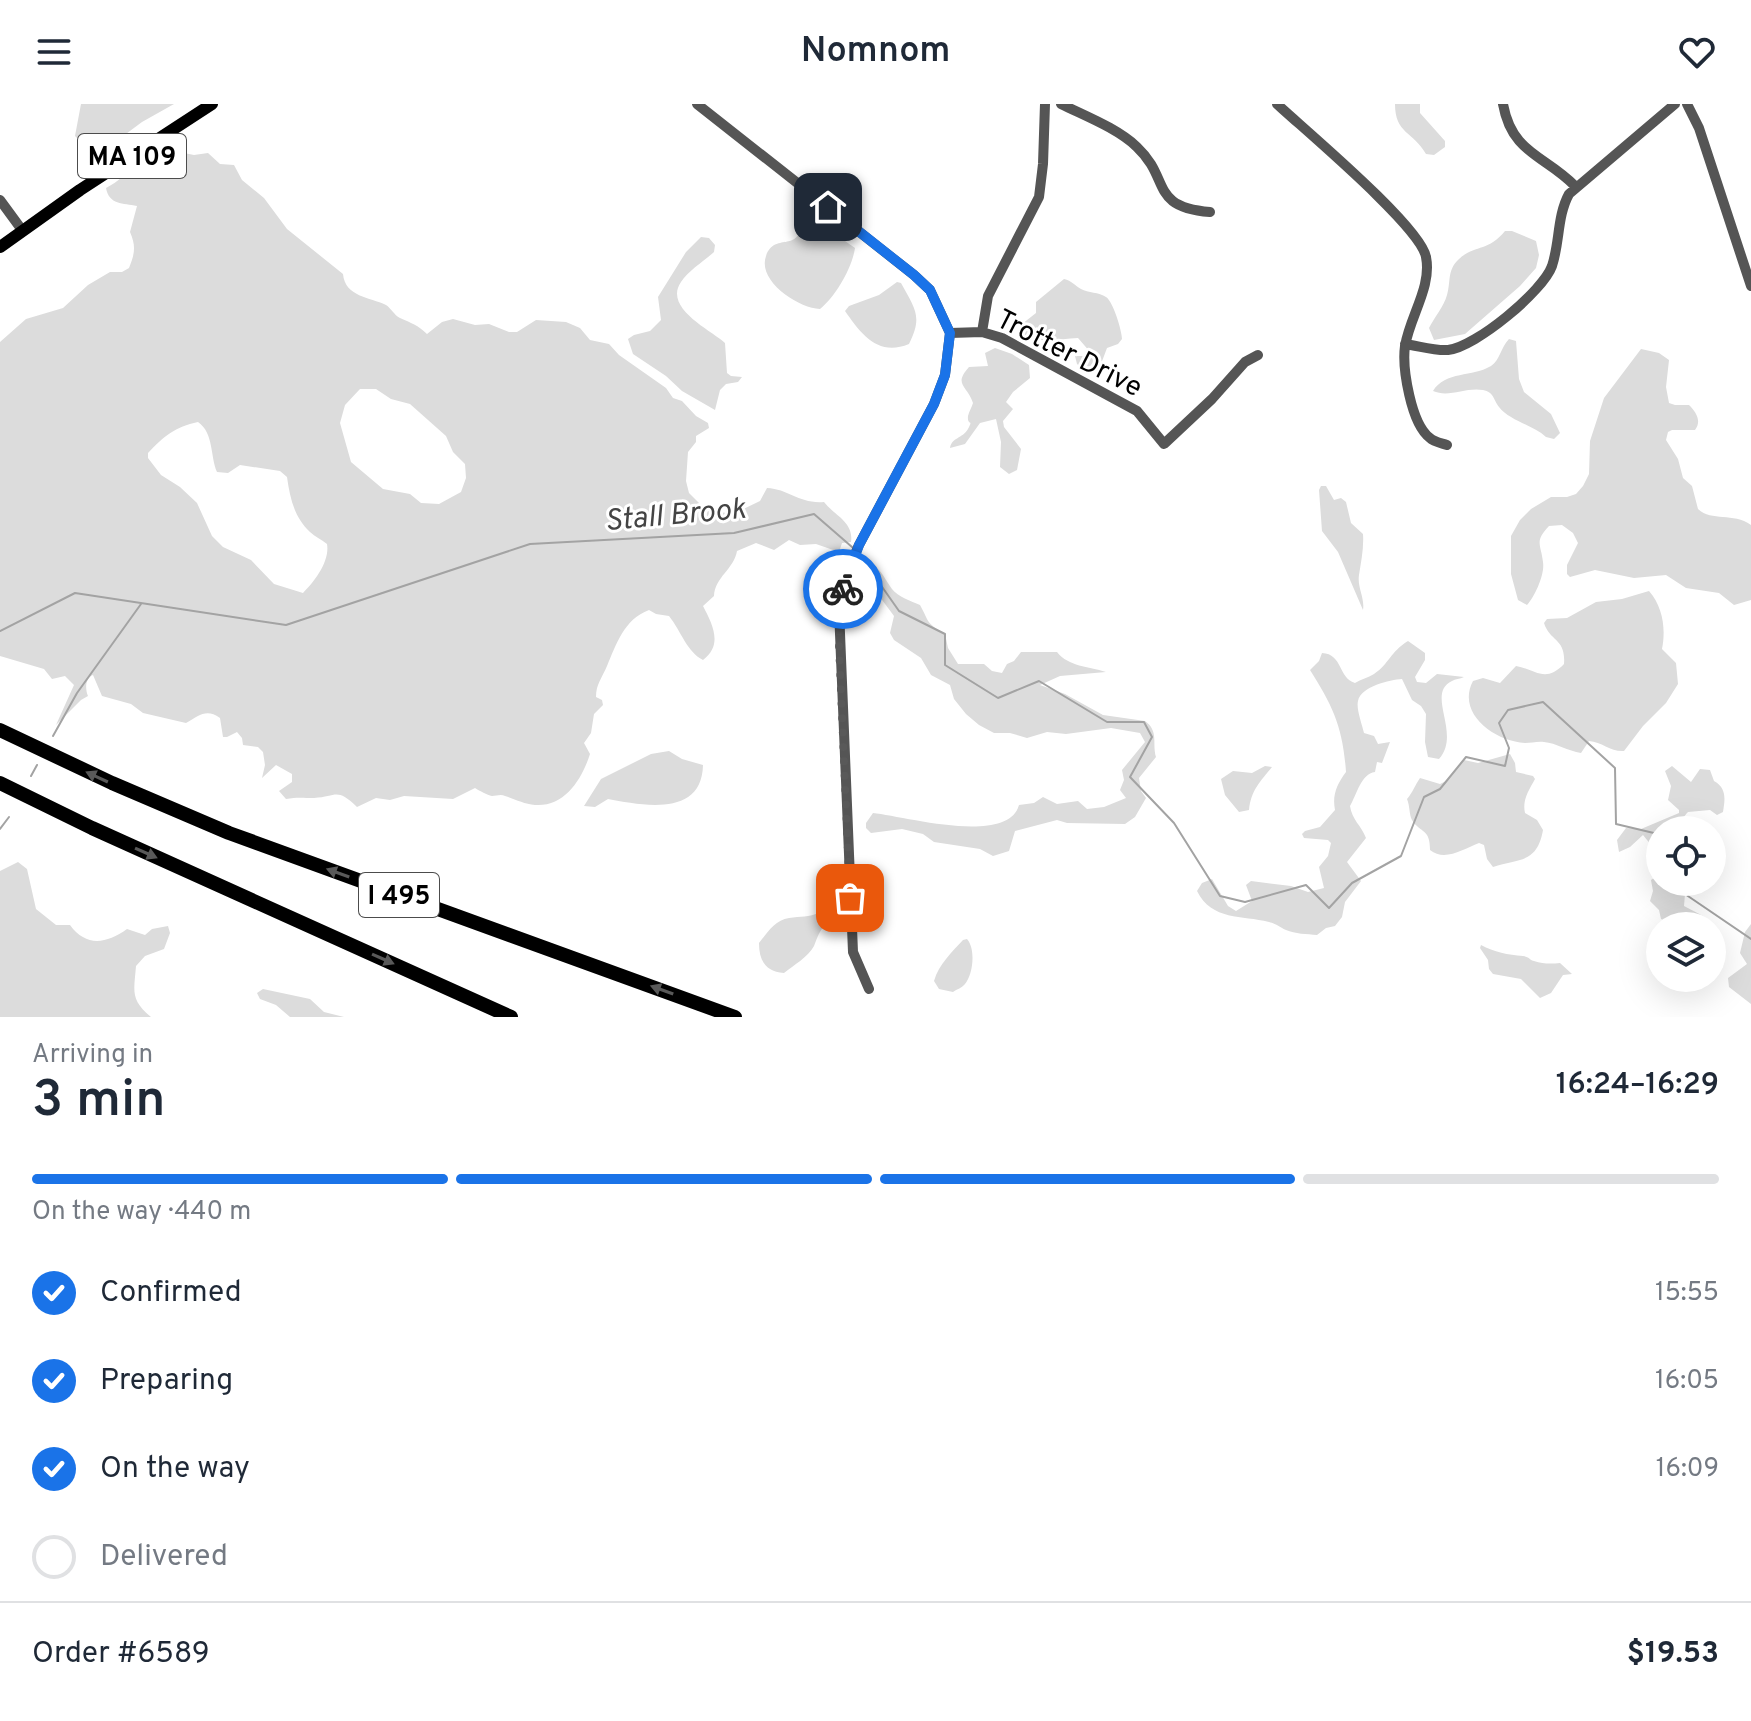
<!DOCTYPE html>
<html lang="en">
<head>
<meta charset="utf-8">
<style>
	:root { --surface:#fff; --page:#f6f6f7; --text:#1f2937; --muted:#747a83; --line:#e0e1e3; --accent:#1a73e8 }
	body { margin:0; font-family:Overpass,sans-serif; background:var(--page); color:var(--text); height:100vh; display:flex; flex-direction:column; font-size:30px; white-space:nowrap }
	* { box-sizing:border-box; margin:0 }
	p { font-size:26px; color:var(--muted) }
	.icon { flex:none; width:44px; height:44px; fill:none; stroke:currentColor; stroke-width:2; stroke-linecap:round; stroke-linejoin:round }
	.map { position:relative; height:913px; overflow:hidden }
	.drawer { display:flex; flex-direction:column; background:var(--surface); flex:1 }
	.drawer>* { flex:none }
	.buttons { position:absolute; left:1646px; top:712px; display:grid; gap:16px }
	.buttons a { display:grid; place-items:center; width:80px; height:80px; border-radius:50%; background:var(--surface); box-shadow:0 8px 32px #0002; font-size:40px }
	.pin { position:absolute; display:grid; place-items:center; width:68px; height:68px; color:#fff; margin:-34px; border-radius:16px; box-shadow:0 4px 12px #0006 }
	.courier { position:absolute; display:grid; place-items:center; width:80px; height:80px; margin:-40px; border:6px solid #1a73e8; border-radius:50%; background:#fff; color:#222; box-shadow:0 2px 10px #0007 }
	.headline em { font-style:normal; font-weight:600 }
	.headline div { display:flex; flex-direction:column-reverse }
	.headline { display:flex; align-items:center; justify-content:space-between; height:136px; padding:0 32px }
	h1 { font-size:52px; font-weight:600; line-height:60px }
	.bar { display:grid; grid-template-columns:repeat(4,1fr); gap:12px 8px; align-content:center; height:96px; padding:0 32px }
	.bar i { height:10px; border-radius:6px; background:var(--line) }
	.bar .on { background:var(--accent) }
	.bar p { grid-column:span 4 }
	.line { display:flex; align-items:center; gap:20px; padding:0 32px; border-top:2px solid var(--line) }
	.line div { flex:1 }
	ol { padding:0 32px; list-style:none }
	li { display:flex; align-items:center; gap:24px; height:88px }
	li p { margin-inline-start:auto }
	li .icon { padding:8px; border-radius:50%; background:var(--accent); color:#fff; stroke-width:4 }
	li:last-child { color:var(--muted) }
	li i { width:44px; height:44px; border:4px solid var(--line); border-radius:50% }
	header { display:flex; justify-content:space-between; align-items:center; height:104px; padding:0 32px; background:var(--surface); font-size:36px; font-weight:600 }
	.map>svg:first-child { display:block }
</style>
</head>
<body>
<header><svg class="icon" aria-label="menu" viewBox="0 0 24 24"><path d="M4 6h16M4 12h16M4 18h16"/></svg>Nomnom<svg class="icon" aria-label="heart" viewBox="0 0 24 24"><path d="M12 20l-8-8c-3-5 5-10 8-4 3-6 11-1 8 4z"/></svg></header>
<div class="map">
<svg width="1751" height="913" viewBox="0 0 1751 913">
	<rect width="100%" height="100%" fill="#fff"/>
	<path fill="#dcdcdc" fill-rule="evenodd" d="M81,0h93l-32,18 -43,32 -5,1 -19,-19z
		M1395,0h25v9l25,28v6l-11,8 -8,-1c-13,-23 -31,-20 -31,-50z
		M174,47l20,4 14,-2 12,11 14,1 8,15 22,18 23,31 56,45c2,23 27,23 43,31 5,3 8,10 14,13 11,5 18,7 27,16l15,-12 11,-3 22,6 14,-1 20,8h8l19,-12 30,2 14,6 10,12 19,4 10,11 47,33 7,10 9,3 14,15 12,7 1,5 -13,8v6l-8,10 -2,29 3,12 17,17 27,4 27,-13 7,-13c22,1 32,16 57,14 11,14 30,20 27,40l-9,1 -3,9 -23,-8 -16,1 -11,-5 -15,10 -18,-7 -19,8c-3,18 -22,26 -23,45l-11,10c10,19 20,39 0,54 -16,-8 -22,-29 -34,-44l-13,-2 -7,-4c-25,9 -33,35 -42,56 -5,12 -11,18 -11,31l6,3 1,5 -9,9 -3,19 -7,10 6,11c-8,25 -25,53 -55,51 -11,-1 -20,-6 -30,-9 -4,-2 -9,0 -13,0 -5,-1 -12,-5 -17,-8l-22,11 -49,-3 -14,4 -14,-2 -19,9c-21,-20 -20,-10 -43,-9 -11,0 -17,-1 -28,1l-7,-8 13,-9v-8l-16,-9 -14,13 3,-13 -2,-13 -5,-5 -15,-2 -1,-7 -5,-6 -10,5h-4l-3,-19c-14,-10 -21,-2 -34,5l-43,-10 -12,-9 -29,-8 -9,-21c-8,3 -8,14 -5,21l-7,4 -25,25 18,-40 -9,-9 -13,3 -8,-10 -44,-13v-314l26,-23 37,-11 25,-23 22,-13h12l7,-4c6,-15 7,-22 1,-36l7,-26c-14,-3 -28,-1 -31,-18 12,-6 21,-16 32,-22 13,-6 25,-5 36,-15zM376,285l15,10 19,5 36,32 7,16 12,12 1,14 -5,14 -22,12 -18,-1 -11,-9 -27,-5 -32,-27 -11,-39 5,-18 15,-16zM198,318c16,11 12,34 19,50l11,1 12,-8 40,6 7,6c3,21 7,40 23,55 5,5 11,7 17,12 3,17 -12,37 -24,49l-29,-9 -23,-24 -28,-13 -11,-11 -15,-33 -17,-16 -19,-12 -13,-17v-5c16,-17 27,-26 50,-31z
		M812,114l43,30c-3,20 -19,48 -35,61 -22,-1 -63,-28 -54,-53 9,-25 31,-1 38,-35z
		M1505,127h7l24,10 3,14 -3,13 -16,18 -55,48 -31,6 -5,-12c5,-10 15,-22 18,-33 4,-14 0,-24 11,-35 16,-16 29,-7 47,-29z
		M701,133l8,1 6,7 -1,7c-10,9 -26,19 -33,30 -18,26 30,48 44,61l2,30 4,3 11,1 -4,5 -12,2 -6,6 -5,20 -33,-19 -16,-15 -33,-22 -5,-15 6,-4 16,-4 11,-11 -3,-23 28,-45z
		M1064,175c8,2 10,6 17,10 7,4 18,3 25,8 7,4 16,34 16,42l-4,5 -11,4 -6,16 -19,4 -5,-4 -2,-8h13l3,-3 -13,-15c-20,1 -41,7 -58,-6l2,-8 14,-11v-11z
		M897,178l4,1c14,26 22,33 8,61 -31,13 -48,-10 -64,-33l4,-5 30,-11z
		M1509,235l7,2 3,38 5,13 27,22 9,19 -6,6 -8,-2c-13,-12 -36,-16 -47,-30 -6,-8 -5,-15 -16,-17 -18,-3 -34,8 -50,1 12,-20 40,-14 58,-25 9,-6 10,-19 18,-27z
		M995,244l17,6 17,11 1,13 -17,14 -7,10 7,7 -10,12 1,6 17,22 -4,21 -8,4 -9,-7 1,-25 -5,-23 -16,4 -15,21 -15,4c2,-11 12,-9 18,-19 6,-11 -1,-2 0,-13 1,-5 4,-9 5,-13 -6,-18 -20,-18 -4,-36l19,-1 -3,-13z
		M1641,245l18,4 10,7 -3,27 3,16 6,2h14c7,7 13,16 6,25h-23l-4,2 -2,8 12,19 5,19 9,8 6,23c14,13 35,3 53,16v75l-17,5 -15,-12 -33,-5 -20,-13 -32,3 -39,-8 -25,7 -3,-3v-9l11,-22 -5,-10 -11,-8 -13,1c-15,16 -8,18 -6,36 2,12 -8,34 -16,43l-9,-5 -7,-26v-38l9,-16 11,-11 20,-12h16l9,-3 7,-8 6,-12 1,-33 14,-43z
		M1321,382h5l8,14 7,-2 5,4 5,21 12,11c1,14 -2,28 -4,41 -2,12 6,23 4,35l-25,-58 -16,-21 -3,-41z
		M866,457c15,7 17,15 26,28 6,8 19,12 28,16 10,18 5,17 25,29l3,14 10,16h26l8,7 10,2 5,-9 7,-3 7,-9h36c12,15 31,14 49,20l-46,4 -20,9 25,9 38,21 42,6c14,10 7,22 11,36l-17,21 2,13 5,7 -11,19 -10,7 -58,-1 -10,-3 -42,11 -6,20 -16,5 -13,-7 -46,-7 -11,-8 -21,-5 -31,4 -5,-5v-5l7,-10c30,3 135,33 146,-8l15,-2 9,-6 14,7 21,-3 9,8 17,-2 22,-9 -6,-8 4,-10 -2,-10 23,-28 -5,-9 -29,-5 -45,6 -19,-2 -20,6 -17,-5h-16l-15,-8 -13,-11 -12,-15 -4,-14 -19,-10 -10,-17 -27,-18 -4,-7 4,-17 -29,-39 -3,-11z
		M1649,487c14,16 17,38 13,58l14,14 2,21 -12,19 -23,23 -19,25c-13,1 -22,-9 -35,-10l-8,12c-13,-2 -25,-10 -37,-11 -6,-1 -13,1 -19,1 -31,-2 -69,-30 -52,-62l10,-3 17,5 16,-17c19,3 29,18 48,-2 2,-26 -14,-22 -20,-41l3,-4 20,-1 29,-16 26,-3z
		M1408,537l17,12v7l-10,17 2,5 9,1 11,-9 27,3c-4,2 -9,2 -12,4 -27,13 10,52 -13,78l-11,-2 -3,-15 1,-28 -5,-8 -9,-6 -10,-21c-12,1 -41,7 -44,22 -2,8 4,23 6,32l10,3 4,8 12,-2 -8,21 -5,-1 -2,10c-14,2 -18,22 -25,34 2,14 11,19 16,32l-19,24 14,19 -16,21 -3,15 -7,9 -9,2 -9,7c-10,-1 -22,-1 -31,-5 -7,-3 -9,-6 -17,-8 -27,-7 -57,-1 -72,-31l5,-8 10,-4 16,27 8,5 16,-10 -6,-16 5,-4 40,5 17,6 16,-4 -5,-21 9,-11 3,-13 -3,-3 -24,-2 -2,-4 3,-3 15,-4 15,-17c-3,-15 2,-26 11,-38 -3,-44 -13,-66 -36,-102l9,-9 3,-8c21,1 16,25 33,30 6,-4 13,-5 19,-9 15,-10 16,-22 34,-33z
		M669,647l13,8 21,6c-1,53 -62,40 -95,34l-13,8 -11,-1 17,-27 50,-25z
		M1510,650l5,9 1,9 17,4 2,3c-6,11 -13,21 -10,34l12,7 6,10c-6,34 -24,28 -50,37l-6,-8 -3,-14 -5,-2c-16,6 -34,19 -49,7 0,-22 -9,-16 -18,-30 -3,-5 -2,-14 -5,-21 6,-7 8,-14 13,-21l20,6 6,-3 18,-21 14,3z
		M1265,662l7,1c-12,15 -21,23 -23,43l-10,2 -14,-17 -4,-16 12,-8 19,2z
		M1672,662l19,16 9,-13 10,1 4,11c13,7 11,19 9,31l-6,3 -7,-5 -22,2c-9,10 -13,18 -28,18v26l-17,-21 -13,12 -11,5 -2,-12 9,-12 15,1 38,-16v-3l-11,-10 3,-14 -6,-15z
		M18,758l9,7 9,40 20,16h14c16,22 36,19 57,4l18,6 7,-6 16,-3 2,7 -6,16 -19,7 -9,10c-2,26 -6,33 15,51h-151v-146z
		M1660,770v8h26l-2,24 19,10 7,10h-32l-17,-7 -2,-9 -9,-9 3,-10 -2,-11z
		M820,808l7,4v7c-8,8 -9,13 -13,23 -6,11 -20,19 -30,27 -18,-1 -25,-12 -25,-30 8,-10 16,-23 30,-25 12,-2 19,0 31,-6z
		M1751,820v80l-22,-17 -1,-9 19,-14 -7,-11 5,-21z
		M967,835c9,10 6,36 -2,45 -3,4 -8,5 -12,8l-14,-3 -5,-8c5,-17 18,-29 29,-41z
		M1481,841c13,7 27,10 42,11 7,1 5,3 11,5 9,3 17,3 26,2l12,11 -9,1 -12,18 -11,5 -19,-19 -28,-5 -4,-5 -1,-9 -8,-12z
		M263,885l47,10 14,13 20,5h-54l-14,-12 -16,-6 -3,-6z"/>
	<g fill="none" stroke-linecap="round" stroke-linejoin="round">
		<path stroke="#a3a3a3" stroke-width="2" d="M859,450l40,57 46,23v31l53,33 41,-17 68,41h37l8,15 -22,40 44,46 46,73 25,6 61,-17 23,23 23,-25 49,-27 23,-59 16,-8 26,-32 39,9 4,-18 -10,-25 9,-13 35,-8 72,66 1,56 42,10 2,7
			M0,527l75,-38 211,32 244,-81 204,-11 80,-19 38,33
			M53,632l24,-43 64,-89
			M31,672l6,-11
			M0,725l9,-12
			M1676,778l6,10 69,47"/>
		<path stroke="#555" stroke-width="10" d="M697,0l217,171 16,15 20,43 32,-1 20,6 135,73 27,33 48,-45 33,-37 13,-7
			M1061,0c24,12 56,24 76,43 34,32 12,60 73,65
			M1277,0c28,26 144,123 149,153 6,30 -16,59 -21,89 -3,22 6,78 25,92 4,4 11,5 17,7
			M1503,0c9,50 42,51 72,82
			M1687,0l12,24 52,158
			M0,96l22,30
			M982,228l6,-36 51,-99 4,-33 2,-60
			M1405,240c14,2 30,7 43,6 28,-3 95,-59 104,-84 8,-24 5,-50 17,-72l106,-90
			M869,885l-16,-37 -14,-343 8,-37 12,-27 75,-141 11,-29 5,-42"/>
		<path stroke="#000" stroke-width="12" d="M0,143l80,-57 132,-86"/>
		<path stroke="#000" stroke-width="14" d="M0,626l112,53 117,50 506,184
			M0,679l92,45 419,189"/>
	</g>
	<defs><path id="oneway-solid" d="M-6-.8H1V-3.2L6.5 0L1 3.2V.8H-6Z" transform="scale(2)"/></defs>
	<g fill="#595959">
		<use href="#oneway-solid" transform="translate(97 673) rotate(-155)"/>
		<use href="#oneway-solid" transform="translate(146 749) rotate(24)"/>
		<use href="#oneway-solid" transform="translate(338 769) rotate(-160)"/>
		<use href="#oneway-solid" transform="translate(383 855) rotate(24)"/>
		<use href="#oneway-solid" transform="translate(662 886) rotate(-160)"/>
	</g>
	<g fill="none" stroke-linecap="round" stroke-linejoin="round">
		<path stroke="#595959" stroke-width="8" stroke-dasharray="0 14.4" d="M843,485l-4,20v36l11,253"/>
		<path stroke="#1a73e8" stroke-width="10" d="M828,103l86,68 16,15 20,43 -5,42 -11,29 -75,141 -16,44"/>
	</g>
	<g text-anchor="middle" stroke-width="6" stroke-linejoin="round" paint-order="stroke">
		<g fill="#fff" stroke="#4c4c4c" stroke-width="2">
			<rect x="78" y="30" width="108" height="44" rx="6"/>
			<rect x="359" y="769" width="80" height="44" rx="6"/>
		</g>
		<g font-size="26" font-weight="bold" fill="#000">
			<text x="132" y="61">MA 109</text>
			<text x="399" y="800">I 495</text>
		</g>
		<g font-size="28" fill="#000" stroke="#fff">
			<text transform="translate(1070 248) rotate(27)" y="10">Trotter Drive</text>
		</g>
		<g font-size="30" font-style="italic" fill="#444" stroke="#fff">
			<text transform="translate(675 410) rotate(-5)" y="10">Stall Brook</text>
		</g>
	</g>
</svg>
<div class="buttons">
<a><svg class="icon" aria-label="locate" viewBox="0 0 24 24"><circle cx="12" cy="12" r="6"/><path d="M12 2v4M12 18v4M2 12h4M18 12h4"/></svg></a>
<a><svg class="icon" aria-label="layers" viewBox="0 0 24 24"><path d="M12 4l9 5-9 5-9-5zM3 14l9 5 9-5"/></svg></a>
</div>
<div class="pin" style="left:850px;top:794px;background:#ea580c"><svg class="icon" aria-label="bag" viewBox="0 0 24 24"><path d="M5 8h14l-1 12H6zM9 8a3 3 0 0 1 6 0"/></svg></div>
<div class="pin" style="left:828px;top:103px;background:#1f2937"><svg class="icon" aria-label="home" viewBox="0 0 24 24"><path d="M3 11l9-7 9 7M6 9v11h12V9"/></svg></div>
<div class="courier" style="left:843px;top:485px"><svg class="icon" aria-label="bike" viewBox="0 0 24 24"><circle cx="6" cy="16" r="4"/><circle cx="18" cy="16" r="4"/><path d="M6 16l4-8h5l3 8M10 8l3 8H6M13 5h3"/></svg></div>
</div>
<section class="drawer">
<div class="headline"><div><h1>3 min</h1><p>Arriving in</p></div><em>16:24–16:29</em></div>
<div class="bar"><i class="on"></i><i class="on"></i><i class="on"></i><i></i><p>On the way · 440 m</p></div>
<ol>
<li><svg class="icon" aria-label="check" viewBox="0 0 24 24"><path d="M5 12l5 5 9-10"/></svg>Confirmed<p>15:55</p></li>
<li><svg class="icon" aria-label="check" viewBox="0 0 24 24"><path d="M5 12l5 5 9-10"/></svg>Preparing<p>16:05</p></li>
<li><svg class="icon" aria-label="check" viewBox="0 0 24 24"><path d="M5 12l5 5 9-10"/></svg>On the way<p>16:09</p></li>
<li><i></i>Delivered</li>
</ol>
<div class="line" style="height:104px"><div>Order #6589</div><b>$19.53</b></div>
</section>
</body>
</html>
